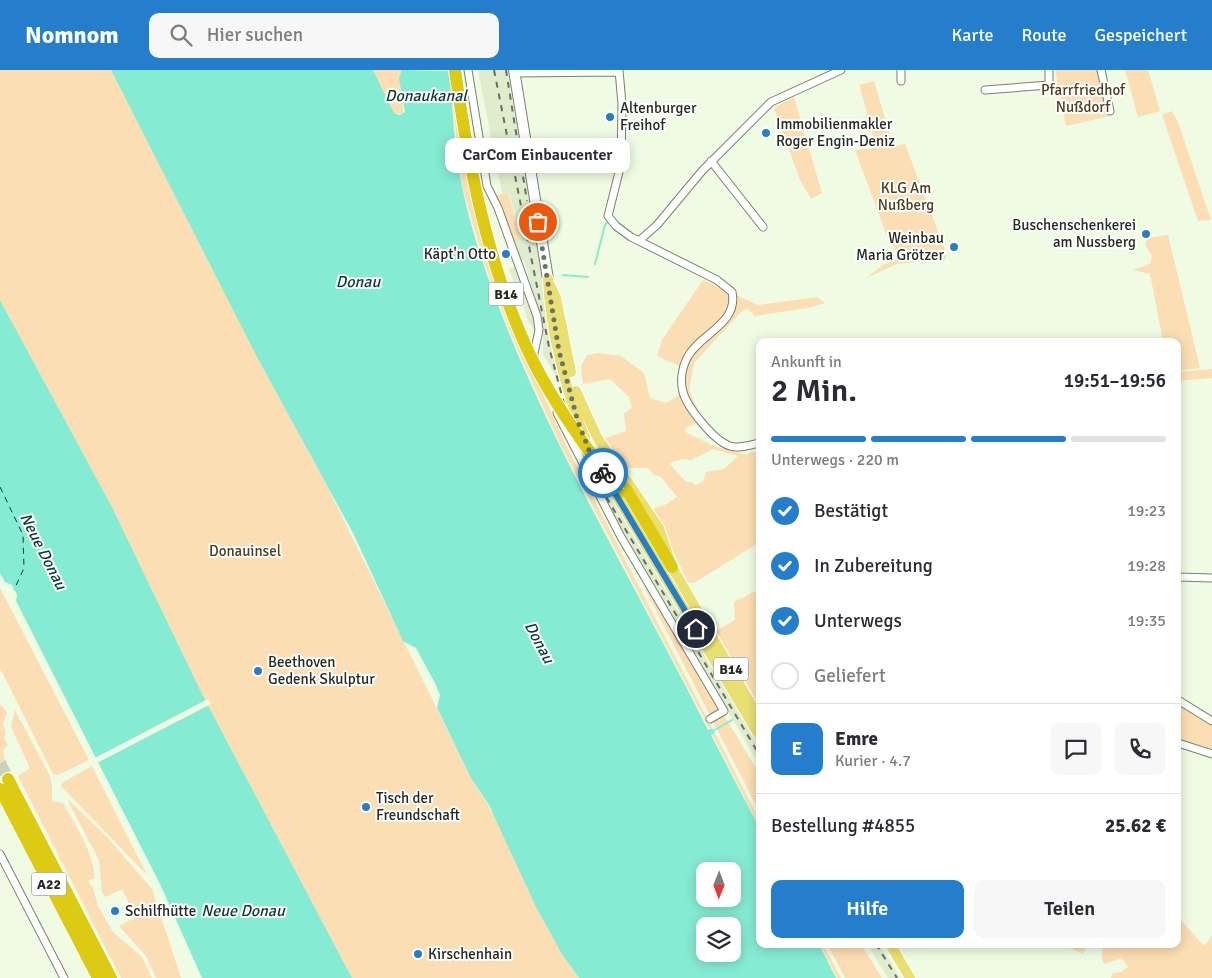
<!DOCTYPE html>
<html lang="de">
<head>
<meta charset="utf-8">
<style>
	:root { --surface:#fff; --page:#f7f7f7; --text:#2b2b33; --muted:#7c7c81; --line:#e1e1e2; --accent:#257ecb }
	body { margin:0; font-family:Signika,sans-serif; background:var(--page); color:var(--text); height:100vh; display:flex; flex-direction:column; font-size:19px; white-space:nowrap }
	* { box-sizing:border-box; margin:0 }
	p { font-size:16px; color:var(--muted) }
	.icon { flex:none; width:28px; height:28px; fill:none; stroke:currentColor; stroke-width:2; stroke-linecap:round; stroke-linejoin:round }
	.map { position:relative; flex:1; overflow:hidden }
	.sheet { position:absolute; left:756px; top:268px; width:425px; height:610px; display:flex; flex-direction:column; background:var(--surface); border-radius:10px; box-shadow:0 2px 12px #0003 }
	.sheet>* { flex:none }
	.needle { width:32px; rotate:181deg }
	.buttons { position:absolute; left:696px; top:792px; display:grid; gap:10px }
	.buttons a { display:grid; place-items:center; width:45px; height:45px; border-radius:10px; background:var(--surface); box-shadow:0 2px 12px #0003; font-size:25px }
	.pin { position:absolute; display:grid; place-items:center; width:42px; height:42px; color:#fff; margin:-21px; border:2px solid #fff; border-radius:50%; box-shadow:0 1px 5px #0007 }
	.courier { position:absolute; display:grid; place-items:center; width:50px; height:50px; margin:-25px; border:4px solid #257ecb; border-radius:50%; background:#fff; color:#222; box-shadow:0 1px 6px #0007 }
	.bubble { position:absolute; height:35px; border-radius:10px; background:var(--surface); box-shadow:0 2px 12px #0003; font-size:16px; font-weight:600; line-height:35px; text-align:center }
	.summary em { font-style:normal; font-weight:600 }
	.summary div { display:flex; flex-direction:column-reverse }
	.summary { display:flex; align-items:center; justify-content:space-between; height:85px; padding:0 15px }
	h1 { font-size:32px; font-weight:600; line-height:38px }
	.bar { display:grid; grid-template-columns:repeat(4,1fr); gap:8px 5px; align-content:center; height:60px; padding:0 15px }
	.bar i { height:6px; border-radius:4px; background:var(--line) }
	.bar .current { background:var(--accent) }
	.bar p { grid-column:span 4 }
	.line { display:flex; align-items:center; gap:12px; padding:0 15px; border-top:1px solid var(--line) }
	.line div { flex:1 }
	.round { display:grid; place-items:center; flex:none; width:52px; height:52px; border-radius:10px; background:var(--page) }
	ol { padding:0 15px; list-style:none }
	li { display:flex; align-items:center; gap:15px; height:55px }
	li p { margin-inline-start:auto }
	li .icon { padding:5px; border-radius:50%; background:var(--accent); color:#fff; stroke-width:4 }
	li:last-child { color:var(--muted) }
	li i { width:28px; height:28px; border:2px solid var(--line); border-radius:50% }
	.primary-button { display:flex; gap:10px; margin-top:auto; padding:10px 15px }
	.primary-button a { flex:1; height:58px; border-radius:10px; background:var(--accent); color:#fff; font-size:20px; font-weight:600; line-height:58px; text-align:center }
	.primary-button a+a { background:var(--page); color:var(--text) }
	header { display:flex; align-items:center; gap:30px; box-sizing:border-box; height:70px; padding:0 25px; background:var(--accent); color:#fff }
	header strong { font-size:24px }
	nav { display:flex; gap:28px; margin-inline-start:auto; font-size:18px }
	.search { width:350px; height:45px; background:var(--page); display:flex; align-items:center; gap:12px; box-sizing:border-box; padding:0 18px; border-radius:10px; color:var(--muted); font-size:19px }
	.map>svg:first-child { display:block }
</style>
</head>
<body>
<header>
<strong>Nomnom</strong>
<div class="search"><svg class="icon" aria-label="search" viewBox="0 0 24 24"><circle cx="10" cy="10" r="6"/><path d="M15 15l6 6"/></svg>Hier suchen</div>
<nav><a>Karte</a><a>Route</a><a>Gespeichert</a></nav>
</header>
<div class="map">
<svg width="1212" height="908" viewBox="0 0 1212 908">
	<rect width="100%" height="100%" fill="#effbe2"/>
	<path fill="#dfedce" d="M478,0h29l46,267 17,64 -27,-47v-24l-19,-70 -4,1 -5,-19 6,-2 -12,-48 -7,1z
		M517,196l20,62 -3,1 -5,-6 -20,-54z
		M572,366l27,35 161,275v20l-144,-245z
		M867,874h12l21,34h-12z"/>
	<path fill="#fbdeb3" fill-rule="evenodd" d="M0,0h111l146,286 69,128 145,294c43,63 63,138 108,200h-227l-150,-284 -90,-187 -112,-207z
		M373,0h29l1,44 -9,-1z
		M1055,0h45l10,46 -44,10z
		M1125,0h23l12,41 -22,6z
		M874,11l19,65 12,-2 40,106 1,9 -49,5 -31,14 17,-13 17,-7 -13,-22 -32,-86 19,-2 -2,-18 -13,-45z
		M794,27l28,96 -11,6 -11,-19 -26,-72z
		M452,31h2l19,102 44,135 50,109 145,281h-3l-149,-284 -48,-107 -27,-72 -22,-75z
		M1172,41l6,11 33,98 -13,1 -36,-106z
		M508,122l13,48 -6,2 -20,-46z
		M1168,165l32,133 -22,3v-30h-15l-13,-67 -17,-4 17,-6 2,-7 -7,-13 2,-6z
		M703,210l55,25 59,-8 8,6 -17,5 -54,8 -2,-4 -5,-3 -5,2 -48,52 -5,27 10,22 -6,-1 5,11 -12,6 -1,4 29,14 33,9 3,-3h10v90l-66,41 -6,-1 -35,-73 12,-4 12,-8 -16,-20 -8,-3 -5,-6h-22l-21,-30 21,-7 -2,-18 8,-5 -3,-11 -19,-18 -27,5 -2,-18 6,-11 11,-2 23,3 23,17 6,25 16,5 15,-9 -1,-28 -23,-10 5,-16zM713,379l25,7 -14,13 -18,3 -3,10 -7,3 -5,-3h-5l-17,-19 13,-4 9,1z
		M1212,299v9l-34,3v-9z
		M0,518l89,172 -31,15 -5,-1 -53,-106z
		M645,519h3l112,186v38z
		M760,519v118l-44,-76 19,-11 -1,-18z
		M1178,632l34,21v31l-34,-11z
		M0,634l7,8 -4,12 3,9 -2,5 4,7 -5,5 2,11 -5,1z
		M15,640l35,66 2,10v15l11,2c13,24 30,48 32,75l-6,2v3l4,5 5,18 15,26 29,25 10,21h-31l-103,-202 12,-8 -19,-41z
		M715,663l45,88v7l-48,-94z
		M92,696l54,107v1l-85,-88 1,-3z
		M67,729l40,38 45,52 29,89h-25l-10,-22 -27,-30 17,-9 -14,-28 -17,8 -3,-5 -3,-32z
		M1178,847l26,29 8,-10v42h-101l2,-5 8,-1 7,-5 -6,-9 -17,6 -3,-3v-17h76z
		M820,874h3l18,34h-4z
		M827,874h34l21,34h-37z
		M1062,874h26l-5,10z"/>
	<path fill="#86ebd3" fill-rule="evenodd" d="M111,0h262l21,43 6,2 5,-3 -6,-34 3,-8 48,1c2,40 5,81 13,120 11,51 29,100 48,147 56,136 132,261 197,392l4,-2 3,5 -4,2 49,94v115h59l17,34h-257l-17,-24 -27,-49 -46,-100 -18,-27 -34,-70 3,-13 -5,-12 -19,-35 -13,-7 -49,-106 -97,-178zM705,801h27v28h-27zM705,856h27v28h-27z
		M0,230l112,207 90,187 150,284h-150l-42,-94 -144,-283 1,-6 -5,-10 -7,-3 -5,-9z"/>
	<path fill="#effbe2" d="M208,629l3,5 -116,60 -2,-5z"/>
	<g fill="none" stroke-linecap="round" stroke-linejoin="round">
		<path stroke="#86ebd3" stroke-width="2" d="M595,194l10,-39 4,-4
			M563,205l25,2
			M759,635l1,-1
			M713,661l19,-11"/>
		<path stroke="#0b3b32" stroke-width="1" stroke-dasharray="6 5" stroke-linecap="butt" d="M0,417l23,48 1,33 -10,22"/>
		<path stroke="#c7d1bb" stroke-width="12" stroke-dasharray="12 6" stroke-linecap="butt" d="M0,693l8,16"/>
		<g stroke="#78826c" stroke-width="9">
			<path id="street" d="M468,0l19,116 11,22 39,108 2,14 -6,28
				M619,0l3,34 -1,60 -13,52 8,10 15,11 86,43 15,12c7,32 -33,42 -45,66 -5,10 -7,23 -4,34 4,15 31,49 47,54 9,3 20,-1 30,-3
				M901,0v11
				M1101,0l9,41
				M514,3l105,-1
				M985,20l64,-5v-15
				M711,91l52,66
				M640,170l17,-15 45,-54 69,-69 70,-32
				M557,343l64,124 103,174 -14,8
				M1178,507l34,1
				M1178,630l34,21
				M1178,673l34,11
				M0,784l64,124"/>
		</g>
		<g stroke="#78826c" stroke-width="12">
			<path id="secondary" d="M514,0l34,209"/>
		</g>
		<g stroke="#fff" stroke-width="12">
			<path id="primary" d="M548,209c2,50 18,113 37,159
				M550,215l6,13 15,74
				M576,321l21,46 62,91 13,39 88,153
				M612,418l148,249
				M890,874l20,34"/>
		</g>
		<g stroke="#fff" stroke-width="14">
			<path id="highway" d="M626,419l46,78
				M8,709l103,199
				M0,719l98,189"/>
		</g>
		<use href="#street" stroke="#fff" stroke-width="7"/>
		<use href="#secondary" stroke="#fff" stroke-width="10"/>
		<use href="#primary" stroke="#eadf71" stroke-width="10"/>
		<use href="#highway" stroke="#dcca13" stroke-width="12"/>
		<path stroke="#686f60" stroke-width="2" stroke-dasharray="6 6" stroke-linecap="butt" d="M494,0l55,277 18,68 38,80 155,261
			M506,0l21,131
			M876,874l21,34"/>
		<g stroke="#fff" stroke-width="14" stroke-linecap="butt">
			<path id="highway-bridge" d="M455,0c13,93 31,186 69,272 24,55 61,103 95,151"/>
		</g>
		<use href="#highway-bridge" stroke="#dcca13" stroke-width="12"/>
	</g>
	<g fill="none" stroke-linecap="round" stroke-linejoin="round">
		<path stroke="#6c7264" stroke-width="5" stroke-dasharray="0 9" d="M538,152l21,129 19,71 13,33 12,18"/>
		<path stroke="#257ecb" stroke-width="6" d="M603,403l93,156"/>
	</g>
	<g fill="#257ecb" stroke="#fff" stroke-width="2">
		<circle cx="610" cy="47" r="5"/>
		<circle cx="766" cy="63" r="5"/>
		<circle cx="1146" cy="164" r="5"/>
		<circle cx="954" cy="177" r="5"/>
		<circle cx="506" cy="184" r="5"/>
		<circle cx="258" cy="601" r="5"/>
		<circle cx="366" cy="737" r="5"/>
		<circle cx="115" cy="841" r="5"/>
		<circle cx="418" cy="884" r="5"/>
	</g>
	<g text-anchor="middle" stroke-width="4" stroke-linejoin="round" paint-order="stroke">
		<g fill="#fff" stroke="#666963" stroke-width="1">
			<rect x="488.5" y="212.5" width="35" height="23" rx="4"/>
			<rect x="713.5" y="587.5" width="35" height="23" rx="4"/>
			<rect x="31.5" y="802.5" width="35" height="23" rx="4"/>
		</g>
		<g font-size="14" font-weight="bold" fill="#252920">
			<text x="506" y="229">B14</text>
			<text x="731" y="604">B14</text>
			<text x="49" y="819">A22</text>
		</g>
		<g font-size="15" fill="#4e3b1c" stroke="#fff">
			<text x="1083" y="25">Pfarrfriedhof<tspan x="1083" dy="17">Nußdorf</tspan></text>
			<text x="906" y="123">KLG Am<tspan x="906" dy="17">Nußberg</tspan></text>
			<text x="245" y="486">Donauinsel</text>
		</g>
		<g font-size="15" fill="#252920" stroke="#fff" text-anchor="start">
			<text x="620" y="43">Altenburger<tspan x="620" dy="17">Freihof</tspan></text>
			<text x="776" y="59">Immobilienmakler<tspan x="776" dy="17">Roger Engin-Deniz</tspan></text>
			<text x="1136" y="160" text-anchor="end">Buschenschenkerei<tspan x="1136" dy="17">am Nussberg</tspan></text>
			<text x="944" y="173" text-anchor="end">Weinbau<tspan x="944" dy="17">Maria Grötzer</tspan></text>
			<text x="496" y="189" text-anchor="end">Käpt'n Otto</text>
			<text x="268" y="597">Beethoven<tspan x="268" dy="17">Gedenk Skulptur</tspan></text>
			<text x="376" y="733">Tisch der<tspan x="376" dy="17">Freundschaft</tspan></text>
			<text x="125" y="846">Schilfhütte</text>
			<text x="428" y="889">Kirschenhain</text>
		</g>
		<g font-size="16" font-style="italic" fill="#0b3b32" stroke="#fff">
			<text x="426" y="31">Donaukanal</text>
			<text x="358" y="217">Donau</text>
			<text transform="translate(44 481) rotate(63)" y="6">Neue Donau</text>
			<text transform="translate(540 572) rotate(62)" y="6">Donau</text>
			<text x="243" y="846">Neue Donau</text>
		</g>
	</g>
</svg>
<div class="buttons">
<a><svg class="needle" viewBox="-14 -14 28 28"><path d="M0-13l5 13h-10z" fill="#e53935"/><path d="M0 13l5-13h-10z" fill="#7c7c81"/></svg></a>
<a><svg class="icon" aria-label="layers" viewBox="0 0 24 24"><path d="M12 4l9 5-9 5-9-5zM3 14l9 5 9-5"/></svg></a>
</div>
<div class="pin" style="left:538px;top:152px;background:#ea580c"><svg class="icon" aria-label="bag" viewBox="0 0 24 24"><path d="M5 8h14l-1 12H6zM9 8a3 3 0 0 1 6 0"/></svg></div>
<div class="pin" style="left:696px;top:559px;background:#1f2937"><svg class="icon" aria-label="home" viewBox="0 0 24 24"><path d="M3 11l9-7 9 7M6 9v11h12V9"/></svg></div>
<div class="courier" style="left:603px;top:403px"><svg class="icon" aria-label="bike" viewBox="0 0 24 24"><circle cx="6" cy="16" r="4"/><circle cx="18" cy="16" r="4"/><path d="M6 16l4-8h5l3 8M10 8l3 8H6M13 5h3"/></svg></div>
<div class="bubble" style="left:445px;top:68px;width:185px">CarCom Einbaucenter</div>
<section class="sheet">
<div class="summary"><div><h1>2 Min.</h1><p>Ankunft in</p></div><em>19:51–19:56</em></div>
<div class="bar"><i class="current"></i><i class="current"></i><i class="current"></i><i></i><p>Unterwegs · 220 m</p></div>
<ol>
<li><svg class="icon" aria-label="check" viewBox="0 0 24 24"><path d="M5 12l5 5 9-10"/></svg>Bestätigt<p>19:23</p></li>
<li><svg class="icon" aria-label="check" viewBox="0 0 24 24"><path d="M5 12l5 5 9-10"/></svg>In Zubereitung<p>19:28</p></li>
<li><svg class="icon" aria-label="check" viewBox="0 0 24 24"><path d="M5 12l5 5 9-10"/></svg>Unterwegs<p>19:35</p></li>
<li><i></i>Geliefert</li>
</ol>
<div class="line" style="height:90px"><b class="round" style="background:var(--accent);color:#fff">E</b><div><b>Emre</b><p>Kurier · 4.7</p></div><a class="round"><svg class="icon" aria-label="chat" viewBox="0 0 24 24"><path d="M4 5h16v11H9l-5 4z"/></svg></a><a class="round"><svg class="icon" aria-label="phone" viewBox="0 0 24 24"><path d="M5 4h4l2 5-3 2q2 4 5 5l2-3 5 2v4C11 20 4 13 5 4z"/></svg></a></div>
<div class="line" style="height:65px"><div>Bestellung #4855</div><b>25.62 €</b></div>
<div class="primary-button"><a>Hilfe</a><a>Teilen</a></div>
</section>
</div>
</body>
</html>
